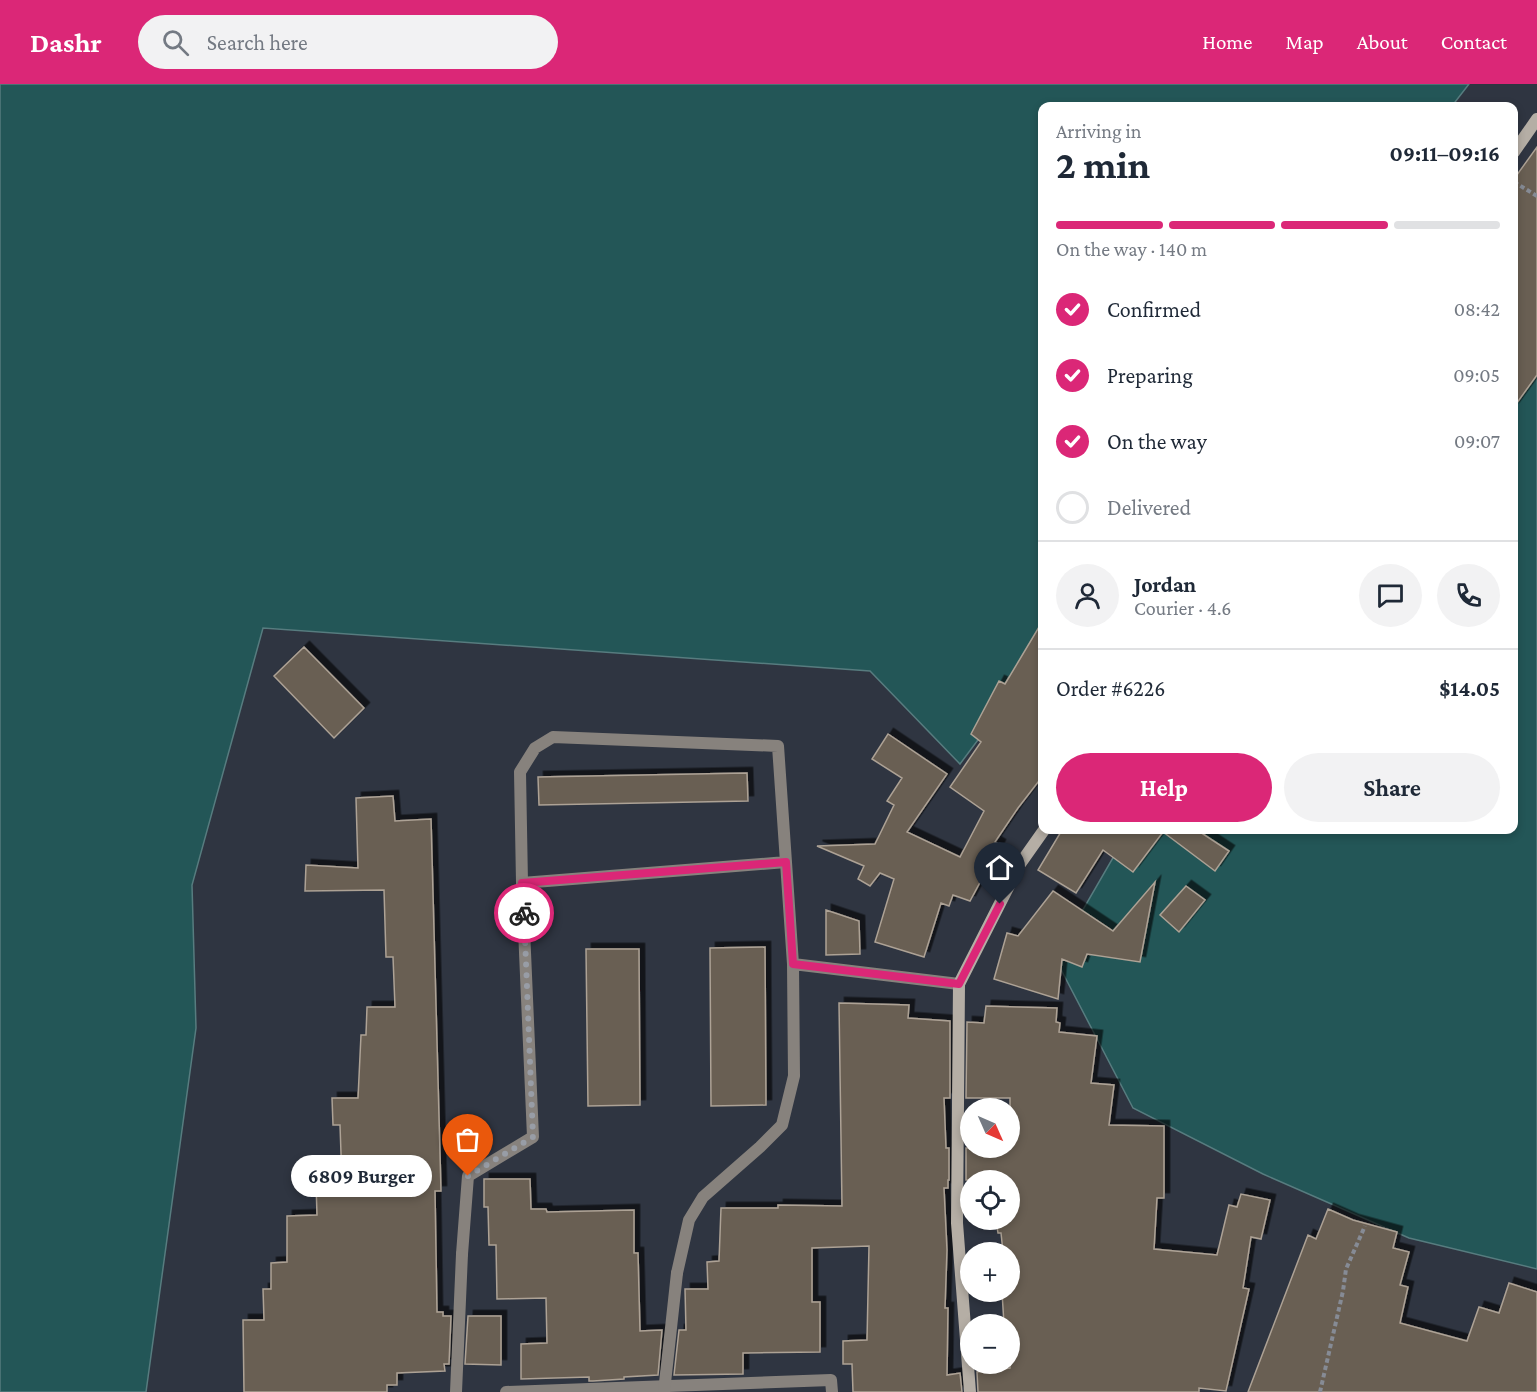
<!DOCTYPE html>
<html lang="en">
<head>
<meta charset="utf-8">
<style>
	:root { --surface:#fff; --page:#f2f2f3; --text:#1f2937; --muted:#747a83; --line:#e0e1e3; --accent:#db2777 }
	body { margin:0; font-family:"Crimson Pro",serif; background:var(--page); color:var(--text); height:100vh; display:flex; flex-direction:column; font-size:22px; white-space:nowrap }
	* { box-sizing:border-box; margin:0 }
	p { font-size:20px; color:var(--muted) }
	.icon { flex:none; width:33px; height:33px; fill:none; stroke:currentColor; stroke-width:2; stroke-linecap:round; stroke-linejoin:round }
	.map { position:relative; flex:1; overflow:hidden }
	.sheet { position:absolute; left:1038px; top:18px; width:480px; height:732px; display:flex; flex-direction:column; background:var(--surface); border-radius:12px; box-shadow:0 3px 9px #0003 }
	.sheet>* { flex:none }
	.needle { width:39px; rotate:135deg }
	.buttons { position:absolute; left:960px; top:1014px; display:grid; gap:12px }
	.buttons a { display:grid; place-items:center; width:60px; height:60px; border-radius:50%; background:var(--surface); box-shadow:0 3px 9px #0003; font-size:30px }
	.pin { position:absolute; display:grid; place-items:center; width:51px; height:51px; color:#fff; margin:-62px -26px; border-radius:50% 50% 50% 0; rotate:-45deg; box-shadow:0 0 6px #0007 }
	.pin .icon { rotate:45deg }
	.courier { position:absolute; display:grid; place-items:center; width:60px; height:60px; margin:-30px; border:4px solid #db2777; border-radius:50%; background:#fff; color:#222; box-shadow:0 2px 8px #0007 }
	.bubble { position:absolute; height:42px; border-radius:21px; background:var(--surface); box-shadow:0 3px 9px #0003; font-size:20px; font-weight:700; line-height:42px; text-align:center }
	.head em { font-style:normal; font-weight:700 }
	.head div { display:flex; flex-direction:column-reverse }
	.head { display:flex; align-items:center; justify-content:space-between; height:102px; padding:0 18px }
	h1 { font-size:39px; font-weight:700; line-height:45px }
	.bar { display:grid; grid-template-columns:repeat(4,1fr); gap:9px 6px; align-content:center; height:72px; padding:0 18px }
	.bar i { height:8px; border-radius:4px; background:var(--line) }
	.bar .selected { background:var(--accent) }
	.bar p { grid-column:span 4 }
	.line { display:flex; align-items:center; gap:15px; padding:0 18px; border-top:2px solid var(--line) }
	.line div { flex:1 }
	.round { display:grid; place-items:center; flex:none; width:63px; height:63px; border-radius:32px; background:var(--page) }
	ol { padding:0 18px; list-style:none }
	li { display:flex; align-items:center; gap:18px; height:66px }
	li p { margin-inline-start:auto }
	li .icon { padding:6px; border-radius:50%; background:var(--accent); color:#fff; stroke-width:4 }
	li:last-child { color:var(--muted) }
	li i { width:33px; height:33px; border:3px solid var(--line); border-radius:50% }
	.button { display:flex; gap:12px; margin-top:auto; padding:12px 18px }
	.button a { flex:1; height:69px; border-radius:36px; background:var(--accent); color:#fff; font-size:24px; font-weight:700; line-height:69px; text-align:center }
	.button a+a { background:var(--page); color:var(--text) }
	header { display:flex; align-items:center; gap:36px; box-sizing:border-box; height:84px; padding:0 30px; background:var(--accent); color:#fff }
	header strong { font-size:28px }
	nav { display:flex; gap:33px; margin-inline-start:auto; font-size:21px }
	.search { width:420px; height:54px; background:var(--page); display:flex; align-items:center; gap:15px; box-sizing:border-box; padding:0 21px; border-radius:33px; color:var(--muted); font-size:22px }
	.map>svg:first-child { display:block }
</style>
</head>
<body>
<header>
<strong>Dashr</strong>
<div class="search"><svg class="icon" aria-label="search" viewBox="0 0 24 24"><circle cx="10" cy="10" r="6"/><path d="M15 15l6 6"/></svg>Search here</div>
<nav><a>Home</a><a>Map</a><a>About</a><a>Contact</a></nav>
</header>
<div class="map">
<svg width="1537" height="1308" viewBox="0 0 1537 1308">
	<defs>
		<filter id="shadow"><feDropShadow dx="5.5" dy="-5.5" stdDeviation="0" flood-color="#0009"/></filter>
	</defs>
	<rect width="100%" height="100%" fill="#2f3541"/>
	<path fill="#235657" stroke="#577c7f" stroke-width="1.5" d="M0,0h1469l-17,22h-410v548l-82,110 -90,-93 -607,-43 -71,257 4,143 -50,364h-146z
		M1537,188v997l-128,-31 -146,-64 -130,-66 -78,-150 74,-128h385v-526z"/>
	<path fill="#695e53" stroke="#ada295" stroke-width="1.5" filter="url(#shadow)" d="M1537,63v228l-23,32v-228z
		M1042,538v155l-24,31 -23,34 5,3 -30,56 -17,-6 -4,11 -8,-3 -17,54 -49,-15 19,-63 -14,-6 -10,13 -12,-7 6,-13 -47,-20 58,-2 19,-39 -7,-4 15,-23 -30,-19 16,-25 59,40 -40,58 53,25 24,-46 -34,-24 31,-45 -10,-8 28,-53 6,3z
		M304,563l60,61 -30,30 -60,-62z
		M747,689l1,28 -209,4 -1,-28z
		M393,712l2,25 36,-2 10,372h-6l2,121h6v4h8l-2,48h-5l1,7 -48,2v12h-10v7h-143l-1,-72h21l-1,-31h8v-26l16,-1v-46l30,-1 -1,-32 26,-1 -2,-57h-7l-1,-27h26l3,-63h5l1,-28h28l-2,-50h-7l-2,-67 -79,1 1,-26 52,3 -2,-70z
		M1062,746h135l32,21 -14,20 -52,-39 -30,40 -30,-22 -27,43 -38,-23z
		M1155,798l-15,80 -53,-8 -5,13 -20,-8 -4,40 -64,-20 13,-46 11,3 35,-45 60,40z
		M1186,802l19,14 -26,32 -19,-17z
		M826,826l33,11 1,33 -34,1z
		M765,863l1,158 -55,1 -1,-158z
		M586,865h53l1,156 -52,1z
		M839,919l70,2 -1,13 42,3v77h-6l2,50h3v32h-1v8h-4l3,62 -2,58h3l-1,67 13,-2 2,19h-109l-1,-28h-9v-23l24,-1 2,-94 -57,2v54h8v50l-77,1v21l-69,1 5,-45h7l-1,-41h23l-1,-27 12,-1 2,-53h57v-3l64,1z
		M986,922l71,2 -1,14 4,1 -1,9 38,4 -6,47 23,2 -5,40 55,1v72h-7l-3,51 63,6 12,-50 8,2 4,-13 29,6 -9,39 -10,-2 -8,51 6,1 -23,102 -27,-3v4h-221l-1,-20 33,-4v-44h-6l-2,-32h8v-40h-7l-2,-19h-3l-2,-13h14v-40h-44v-32h44v-50h-44l1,-76 17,1z
		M484,1095h46l1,30h15l1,3 87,-2v43h4l2,78 22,-1 -4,45 -34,2v2l-31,2h-4v-4l-68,2v-35l26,-1 -1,-45 -49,1 -1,-54h-7l-1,-38h-4z
		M1328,1125l25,11 44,12 -4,16 16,4 -9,33 8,2 -8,36 67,18 12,-34 20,6 10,-30 28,9v100h-289l60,-157 8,4z
		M468,1232h33v49l-36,-1z"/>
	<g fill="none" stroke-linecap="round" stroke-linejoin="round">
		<path stroke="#868b95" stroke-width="4" stroke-dasharray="4.5 3" stroke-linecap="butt" d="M1514,98l23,14
			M1320,1308l23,-101 3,-22 19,-43"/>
		<path stroke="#87827d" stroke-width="12" d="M522,799l264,-21
			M793,880l166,20
			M462,1170l6,-78 65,-39 -11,-254 -2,-111 15,-24 18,-11 225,9 15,218 1,112 -12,49 -22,22 -57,50 -14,23 -12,53
			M506,1308l325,-12 1,12"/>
		<path stroke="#87827d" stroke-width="12" d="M456,1308l6,-138
			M664,1308l13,-119"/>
		<path stroke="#b5aea5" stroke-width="12" d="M1514,68l23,-33
			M970,1308l-13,-169 2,-239 61,-120 24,-34"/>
	</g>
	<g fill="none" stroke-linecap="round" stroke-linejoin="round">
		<path stroke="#989da6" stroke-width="6" stroke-dasharray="0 10.8" d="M468,1092l65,-39 -9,-224"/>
		<path stroke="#db2777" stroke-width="8" d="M524,829l-2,-30 264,-21 7,102 166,20 41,-80"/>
	</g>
</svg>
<div class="buttons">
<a><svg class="needle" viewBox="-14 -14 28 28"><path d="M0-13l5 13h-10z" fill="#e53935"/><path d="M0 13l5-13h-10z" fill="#747a83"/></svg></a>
<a><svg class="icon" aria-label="locate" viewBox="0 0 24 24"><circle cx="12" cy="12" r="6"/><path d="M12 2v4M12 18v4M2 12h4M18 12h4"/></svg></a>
<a>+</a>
<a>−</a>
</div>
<div class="pin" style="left:468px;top:1092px;background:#ea580c"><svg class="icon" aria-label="bag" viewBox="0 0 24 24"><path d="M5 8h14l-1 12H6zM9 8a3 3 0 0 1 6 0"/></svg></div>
<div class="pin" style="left:1000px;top:820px;background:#1f2937"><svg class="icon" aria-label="home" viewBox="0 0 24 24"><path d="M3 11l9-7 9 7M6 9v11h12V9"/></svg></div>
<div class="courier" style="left:524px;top:829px"><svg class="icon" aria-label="bike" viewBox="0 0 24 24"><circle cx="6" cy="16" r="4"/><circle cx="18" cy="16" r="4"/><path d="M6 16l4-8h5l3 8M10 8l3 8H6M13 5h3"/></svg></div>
<div class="bubble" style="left:291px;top:1071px;width:141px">6809 Burger</div>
<section class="sheet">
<div class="head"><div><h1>2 min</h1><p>Arriving in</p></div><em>09:11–09:16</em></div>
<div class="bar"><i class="selected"></i><i class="selected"></i><i class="selected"></i><i></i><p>On the way · 140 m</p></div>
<ol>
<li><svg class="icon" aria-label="check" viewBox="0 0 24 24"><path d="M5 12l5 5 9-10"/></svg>Confirmed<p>08:42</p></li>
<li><svg class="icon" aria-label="check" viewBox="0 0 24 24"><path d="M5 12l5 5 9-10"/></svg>Preparing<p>09:05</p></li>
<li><svg class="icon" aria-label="check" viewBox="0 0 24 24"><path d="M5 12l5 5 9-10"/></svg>On the way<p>09:07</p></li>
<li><i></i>Delivered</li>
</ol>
<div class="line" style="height:108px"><a class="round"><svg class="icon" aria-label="person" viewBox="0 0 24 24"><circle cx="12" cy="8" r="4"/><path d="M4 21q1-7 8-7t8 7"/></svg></a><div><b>Jordan</b><p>Courier · 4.6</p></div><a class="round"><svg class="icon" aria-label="chat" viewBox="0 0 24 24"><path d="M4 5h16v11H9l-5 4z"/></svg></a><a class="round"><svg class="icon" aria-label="phone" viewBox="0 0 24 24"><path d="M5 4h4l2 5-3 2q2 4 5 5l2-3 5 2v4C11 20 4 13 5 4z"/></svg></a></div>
<div class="line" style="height:78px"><div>Order #6226</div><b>$14.05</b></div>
<div class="button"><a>Help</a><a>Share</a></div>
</section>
</div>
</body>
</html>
